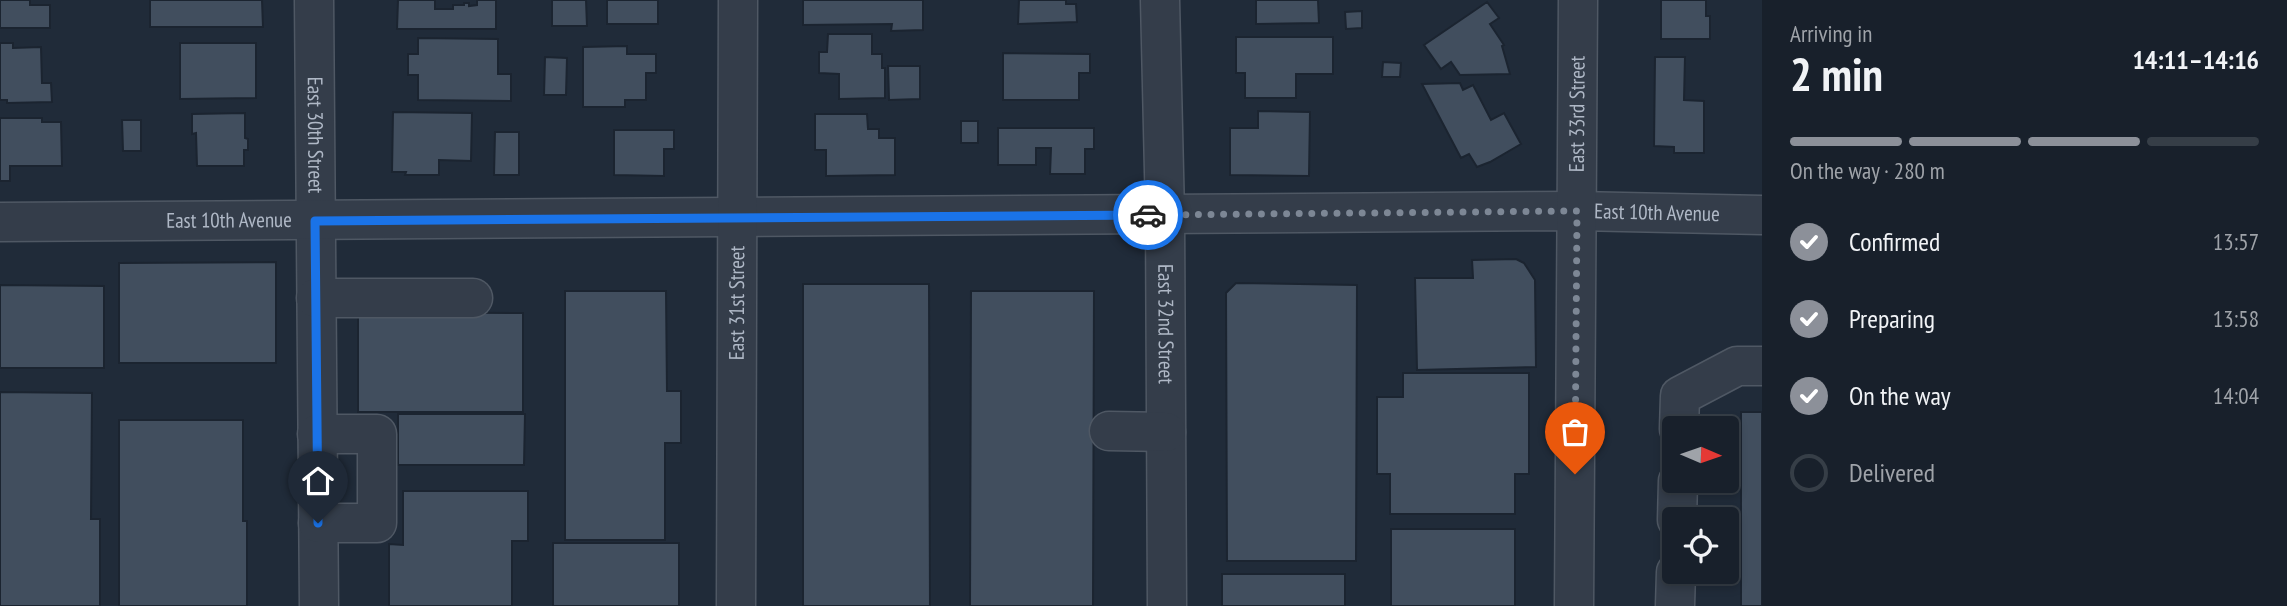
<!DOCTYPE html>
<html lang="en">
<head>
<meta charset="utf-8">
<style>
	:root { --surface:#18202b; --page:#252d37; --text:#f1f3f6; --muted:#9fa3a9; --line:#363e47; --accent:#8c9099 }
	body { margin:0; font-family:"PT Sans Narrow",sans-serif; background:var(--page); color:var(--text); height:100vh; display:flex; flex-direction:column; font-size:26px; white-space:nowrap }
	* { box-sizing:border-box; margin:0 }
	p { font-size:23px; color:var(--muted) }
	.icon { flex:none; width:38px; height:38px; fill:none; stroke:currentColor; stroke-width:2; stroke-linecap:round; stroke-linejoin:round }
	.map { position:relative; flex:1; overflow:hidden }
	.details { display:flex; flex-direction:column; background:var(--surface); width:525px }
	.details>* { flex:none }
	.needle { width:46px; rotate:92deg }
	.tools { position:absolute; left:1662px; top:416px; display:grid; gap:14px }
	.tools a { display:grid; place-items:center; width:77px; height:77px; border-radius:7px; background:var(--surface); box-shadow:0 4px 10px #0003,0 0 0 2px var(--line); font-size:35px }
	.pin { position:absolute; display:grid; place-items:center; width:60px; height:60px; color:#fff; margin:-72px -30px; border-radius:50% 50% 50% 0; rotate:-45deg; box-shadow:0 0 7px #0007 }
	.pin .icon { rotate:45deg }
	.courier { position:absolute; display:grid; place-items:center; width:70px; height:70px; margin:-35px; border:5px solid #1a73e8; border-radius:50%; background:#fff; color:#222; box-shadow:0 2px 9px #0007 }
	.headline em { font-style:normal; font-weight:600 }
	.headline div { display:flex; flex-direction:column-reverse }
	.headline { display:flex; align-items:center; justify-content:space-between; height:119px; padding:0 28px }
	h1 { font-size:46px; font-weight:600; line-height:52px }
	.bar { display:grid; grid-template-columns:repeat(4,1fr); gap:10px 7px; align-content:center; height:84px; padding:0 28px }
	.bar i { height:9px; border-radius:5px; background:var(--line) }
	.bar .current { background:var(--accent) }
	.bar p { grid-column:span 4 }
	ol { padding:0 28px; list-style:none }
	li { display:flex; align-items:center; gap:21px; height:77px }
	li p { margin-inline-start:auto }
	li .icon { padding:7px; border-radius:50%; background:var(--accent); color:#fff; stroke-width:4 }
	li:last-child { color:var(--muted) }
	li i { width:38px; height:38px; border:4px solid var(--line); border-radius:50% }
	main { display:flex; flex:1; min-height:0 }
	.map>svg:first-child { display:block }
</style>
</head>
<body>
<main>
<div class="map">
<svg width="1762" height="606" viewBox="0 0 1762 606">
	<rect width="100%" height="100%" fill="#202b39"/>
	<path fill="#414e5e" stroke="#1b2430" stroke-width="2" d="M0,0h30v5h20v23h-50z
		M150,0h112l1,27h-113z
		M398,0h37v9h18v-4h11v-2h5v3l8,-1v-5h19v29h-99z
		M552,0h34l1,26h-35z
		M607,0h51v24h-51z
		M803,0h120v30l-32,1 1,-7 -89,1z
		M1019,0h47v4h10l1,18 -59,2z
		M1256,0h62l1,23 -63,1z
		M1661,0h45v16h4v23h-49z
		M1487,2l12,16 -9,6 14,21 -2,1 8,28 -50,1 -9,-13 -10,7 -17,-24z
		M1362,11v17l-16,1 -1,-17z
		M828,34h44v20h10v14h3v30l-46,1v-25l-20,-1v-21h8z
		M1236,37h97v37h-37v24h-51v-25h-9z
		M418,38l80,1v35h13v27l-93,-1v-25h-10v-21h10z
		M0,43h13v5l28,-1 1,36h9l1,19 -45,1v-3h-7z
		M180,43h76v55l-76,1z
		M627,46v8h29v19h-10v27h-21v7h-42v-60z
		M1003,53l87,1v19h-11v27h-76z
		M545,57l22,1 -1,37h-22z
		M1655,57h30l-1,43 20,1v52h-30v-6l-20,-1z
		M1383,62l18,1 -1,14h-18z
		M888,66h32v33l-31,1z
		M1460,83l3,7 10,-5 18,35 13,-7 17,31 -31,18 -13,5 -8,-13 -8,4 -39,-74z
		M1258,111l52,1 -1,64 -79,-1v-47h28z
		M393,112l79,1 -1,48 -32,-1v15h-34l1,-3h-14z
		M245,113v25l3,1v11h-4v16h-47l-1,-33 -4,1v-20z
		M815,114h52l1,15h11v9h16v37l-69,1v-26h-11z
		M0,118h42v4h19l1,44h-52v15h-10z
		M122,120h19v31h-18z
		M961,121h17v22h-17z
		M998,128h96v21h-9v25h-35l1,-26h-15v17h-38z
		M614,130h60v19h-10v27l-50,-1z
		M495,132h24v43h-25z
		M1516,259l8,4 11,17 1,87 -119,3 -2,-92h58l-1,-18z
		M276,262v101h-157v-100z
		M1236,283l121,2 -1,276h-129l-1,-268z
		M803,284h126l1,322h-127z
		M0,285l104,1v82h-104z
		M565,291h101l1,100h14v52h-16v97h-100z
		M971,291h123l-1,315h-123z
		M358,312l165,1v99h-165z
		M1403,373h126v101h-14v40h-125v-40h-13v-77h26z
		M0,392l92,1 -1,126h9v87h-100z
		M1741,412h21v194h-21z
		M398,414h127l-1,51h-126z
		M119,420h124v101h4v85h-128z
		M403,491h125v50h-16v65h-123v-62l14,1z
		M1391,529h124v77h-124z
		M553,543h126v63h-126z
		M1222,574h123v32h-123z"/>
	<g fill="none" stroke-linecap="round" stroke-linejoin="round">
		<g stroke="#4f5864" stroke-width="41">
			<g id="minor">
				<path id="s1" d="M314,0l5,606"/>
				<path id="s2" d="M1160,0l5,215 2,391"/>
				<path id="s3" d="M0,222l1577,-11 185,4"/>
				<path d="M316,298h157"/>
				<path d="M1679,429l1,-33 57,-30h25"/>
				<path d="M1109,431l57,1"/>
				<path d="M317,434h60v89h-59"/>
				<path d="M1677,520l1,-39"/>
				<path id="s4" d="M736,606l2,-606"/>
				<path id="s5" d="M1574,606l4,-606"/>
				<path d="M1675,606l1,-34"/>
			</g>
		</g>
		<use href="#minor" stroke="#343d4a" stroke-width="38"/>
	</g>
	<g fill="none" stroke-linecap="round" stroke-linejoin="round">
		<path stroke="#7d8795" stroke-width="7" stroke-dasharray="0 12.6" d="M1148,215l429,-4 -2,263"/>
		<path stroke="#1a73e8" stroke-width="9" d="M318,523l-3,-302 833,-6"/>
	</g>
	<g text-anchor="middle" stroke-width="6" stroke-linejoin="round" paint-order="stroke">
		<g font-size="21" fill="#afb8c6" stroke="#19222e">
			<text dy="7" stroke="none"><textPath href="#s5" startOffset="492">East 33rd Street</textPath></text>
			<text dy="7" stroke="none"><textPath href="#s1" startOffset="135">East 30th Street</textPath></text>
			<text dy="7" stroke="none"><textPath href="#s3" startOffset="1657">East 10th Avenue</textPath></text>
			<text dy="7" stroke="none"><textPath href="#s3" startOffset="229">East 10th Avenue</textPath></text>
			<text dy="7" stroke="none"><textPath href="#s4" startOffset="303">East 31st Street</textPath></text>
			<text dy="7" stroke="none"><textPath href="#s2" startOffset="324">East 32nd Street</textPath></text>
		</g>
	</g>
</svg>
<div class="tools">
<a><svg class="needle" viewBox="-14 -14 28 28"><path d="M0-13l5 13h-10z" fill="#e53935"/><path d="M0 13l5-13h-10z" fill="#9fa3a9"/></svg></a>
<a><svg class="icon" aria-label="locate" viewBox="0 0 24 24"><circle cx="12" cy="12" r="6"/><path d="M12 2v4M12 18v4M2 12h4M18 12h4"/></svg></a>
</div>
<div class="pin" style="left:1575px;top:474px;background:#ea580c"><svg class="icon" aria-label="bag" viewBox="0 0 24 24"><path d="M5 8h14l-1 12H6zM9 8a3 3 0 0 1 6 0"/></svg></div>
<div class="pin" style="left:318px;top:523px;background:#1f2937"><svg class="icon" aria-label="home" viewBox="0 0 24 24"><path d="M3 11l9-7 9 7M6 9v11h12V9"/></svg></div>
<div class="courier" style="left:1148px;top:215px"><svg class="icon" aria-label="car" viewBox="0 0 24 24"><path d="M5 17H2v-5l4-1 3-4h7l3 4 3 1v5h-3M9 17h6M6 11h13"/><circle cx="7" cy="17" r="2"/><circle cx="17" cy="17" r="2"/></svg></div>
</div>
<section class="details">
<div class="headline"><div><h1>2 min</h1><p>Arriving in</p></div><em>14:11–14:16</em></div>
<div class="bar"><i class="current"></i><i class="current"></i><i class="current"></i><i></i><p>On the way · 280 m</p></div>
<ol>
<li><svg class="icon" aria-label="check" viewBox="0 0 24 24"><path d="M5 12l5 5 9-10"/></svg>Confirmed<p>13:57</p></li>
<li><svg class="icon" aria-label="check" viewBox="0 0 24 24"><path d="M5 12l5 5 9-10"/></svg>Preparing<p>13:58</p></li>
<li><svg class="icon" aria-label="check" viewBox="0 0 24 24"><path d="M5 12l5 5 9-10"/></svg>On the way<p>14:04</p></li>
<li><i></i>Delivered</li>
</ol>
</section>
</main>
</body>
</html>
